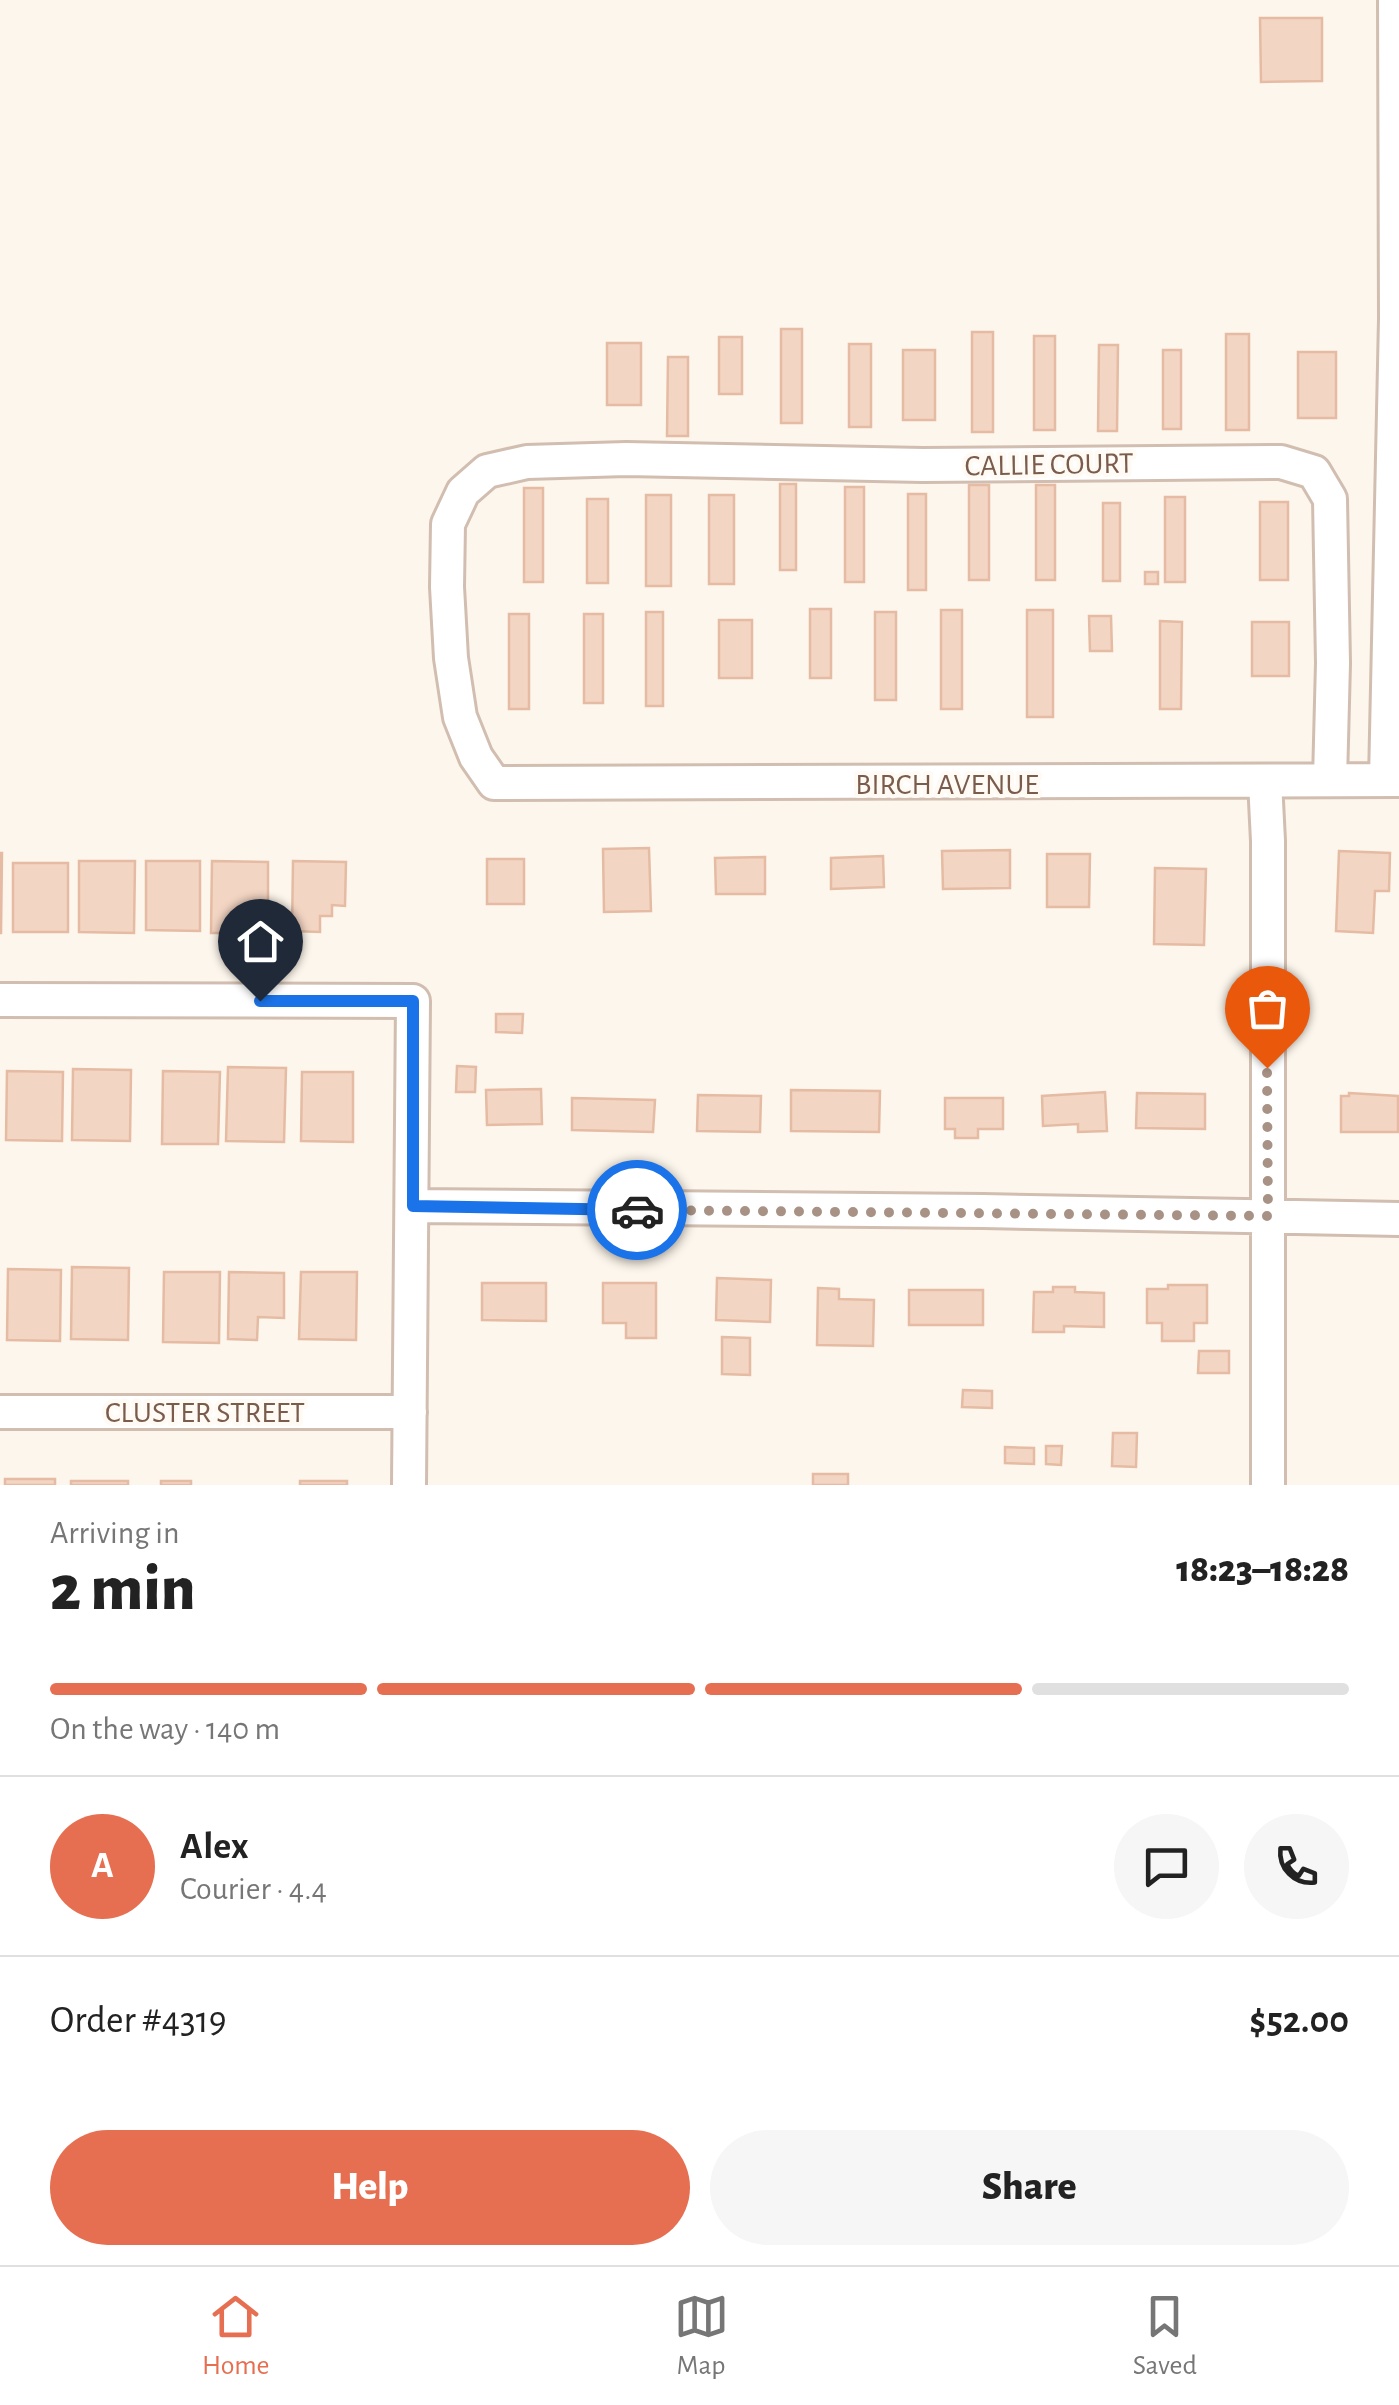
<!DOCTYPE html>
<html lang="en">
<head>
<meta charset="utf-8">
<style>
	:root { --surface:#fff; --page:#f6f6f6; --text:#222; --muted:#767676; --line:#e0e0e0; --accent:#e76f51 }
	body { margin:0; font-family:"Alegreya Sans",sans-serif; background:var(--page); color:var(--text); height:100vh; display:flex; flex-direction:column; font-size:38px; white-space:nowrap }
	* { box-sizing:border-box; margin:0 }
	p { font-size:32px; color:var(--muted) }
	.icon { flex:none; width:55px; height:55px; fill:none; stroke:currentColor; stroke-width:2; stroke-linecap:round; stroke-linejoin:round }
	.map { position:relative; height:1485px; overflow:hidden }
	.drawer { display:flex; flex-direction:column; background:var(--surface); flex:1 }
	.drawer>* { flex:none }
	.pin { position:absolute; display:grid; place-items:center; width:85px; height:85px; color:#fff; margin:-102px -42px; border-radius:50% 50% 50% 0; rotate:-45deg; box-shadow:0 0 10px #0007 }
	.pin .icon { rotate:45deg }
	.courier { position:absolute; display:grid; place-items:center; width:100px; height:100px; margin:-50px; border:8px solid #1a73e8; border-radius:50%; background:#fff; color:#222; box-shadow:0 2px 12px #0007 }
	.summary em { font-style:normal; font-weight:800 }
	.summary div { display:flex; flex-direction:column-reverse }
	.summary { display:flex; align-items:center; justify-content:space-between; height:170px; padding:0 50px }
	h1 { font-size:65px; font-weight:800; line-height:75px }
	.bar { display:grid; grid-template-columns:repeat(4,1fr); gap:15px 10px; align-content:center; height:120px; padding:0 50px }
	.bar i { height:12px; border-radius:8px; background:var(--line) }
	.bar .on { background:var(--accent) }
	.bar p { grid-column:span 4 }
	.line { display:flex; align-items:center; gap:25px; padding:0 50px; border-top:2px solid var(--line) }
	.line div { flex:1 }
	.round { display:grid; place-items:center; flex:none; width:105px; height:105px; border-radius:52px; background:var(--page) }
	.button { display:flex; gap:20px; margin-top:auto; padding:20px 50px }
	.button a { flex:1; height:115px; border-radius:60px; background:var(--accent); color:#fff; font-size:40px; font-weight:800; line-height:115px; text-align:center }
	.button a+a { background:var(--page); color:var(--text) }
	.tab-bar { display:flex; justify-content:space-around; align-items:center; height:140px; border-top:2px solid var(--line); background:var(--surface); font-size:28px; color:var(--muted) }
	.tab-bar a { display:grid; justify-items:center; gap:5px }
	.tab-bar .on { color:var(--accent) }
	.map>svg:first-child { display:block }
</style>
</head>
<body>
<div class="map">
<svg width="1399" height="1485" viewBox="0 0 1399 1485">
	<rect width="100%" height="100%" fill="#fdf6ec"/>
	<path fill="#f3d5c3" stroke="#e6bba3" stroke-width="2.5" d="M1260,18h62v63l-61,1z
		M781,329h21v94h-21z
		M972,332h21v100h-21z
		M1226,334h23v96h-23z
		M1034,336h21v94h-21z
		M719,337h23v57h-23z
		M607,343h34v62h-34z
		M849,344h22v83h-22z
		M1099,345h19l-1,86h-19z
		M903,350h32v70h-32z
		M1163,350h18v79h-18z
		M1298,352h38v66h-38z
		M668,357h20v79h-21z
		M780,484h16v86h-16z
		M969,485h20v95h-20z
		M1036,485h19v95h-19z
		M845,487h19v95h-19z
		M524,488h19v94h-19z
		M908,494h18v96h-18z
		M646,495h25v91h-25z
		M709,495h25v89h-25z
		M1165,497h20v85h-20z
		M587,499h21v84h-21z
		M1260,502h28v78h-28z
		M1103,503h17v78h-17z
		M1145,572h13v12h-13z
		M810,609h21v69h-21z
		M941,610h21v99h-21z
		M1027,610h26v107h-26z
		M646,612h17v94h-17z
		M875,612h21v88h-21z
		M509,614h20v95h-20z
		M584,614h19v89h-19z
		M1089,616h22l1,35h-22z
		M719,620h33v58h-33z
		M1160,621l22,1 -1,87h-21z
		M1252,622h37v54h-37z
		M649,848l2,63 -47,1 -1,-63z
		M1010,850v38l-67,1 -1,-38z
		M1339,851l51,2 -1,38h-14l-2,42 -37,-2z
		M0,853h2l-1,80h-1z
		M1047,854h43l-1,53h-42z
		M883,856l1,31 -53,2v-31z
		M765,857v37h-49l-1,-36z
		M487,859h37v45h-37z
		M79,861h56l-1,72 -55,-1z
		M146,861h54v70l-54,-1z
		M212,861l56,1v71h-57z
		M293,861l53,1 -1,44 -13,-1v11h-12v16l-28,-1z
		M13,863h55v69h-55z
		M1155,868l51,1 -2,76 -50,-1z
		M496,1014h27l-1,19 -26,-1z
		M457,1066l19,1 -1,25h-19z
		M228,1067l58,1 -2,74 -58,-1z
		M73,1069l58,1 -1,71 -58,-1z
		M7,1071l56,1 -1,69 -56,-1z
		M163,1071l57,1 -2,72h-56z
		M302,1072h51v70l-52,-1z
		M541,1089l1,35 -55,1 -1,-35z
		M791,1090l89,1 -1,41 -88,-1z
		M1105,1092l2,39 -29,1v-8l-35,2 -1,-30z
		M1137,1093l68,1v35l-69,-1z
		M1349,1093l49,3v36h-57v-36h8z
		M698,1095l63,1 -1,36 -63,-1z
		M572,1098l83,2 -2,32 -81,-2z
		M945,1098h58v31h-25v9h-23v-9h-10z
		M72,1267l57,1 -1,72 -57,-1z
		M8,1269l53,1 -1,71 -53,-1z
		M164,1272h56l-1,71 -56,-1z
		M229,1272l55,1v45l-26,-1 -1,23 -29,-1z
		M301,1272h56l-1,68 -57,-1z
		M717,1278l54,2 -1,42 -54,-2z
		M482,1283h64v38l-64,-1z
		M603,1283h53v55h-30v-15h-23z
		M1168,1285h39v38h-13v18h-32v-18h-15v-34h21z
		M1053,1287h22v5l29,1v34l-40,-1v6h-31l1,-40h19z
		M818,1288l21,1v10l35,1 -1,46 -56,-1z
		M909,1290h74v35h-74z
		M722,1337l28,1v37l-28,-1z
		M1199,1351h30v22h-31z
		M963,1390l29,1v17l-30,-1z
		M1113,1433h24l-1,34 -24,-1z
		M1046,1446h16l-1,19 -15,-1z
		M1005,1447l29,1v16l-29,-1z
		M813,1474h35v11h-35z
		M5,1479h50v6h-50z
		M71,1481h57v4h-57z
		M161,1481h30v4h-30z
		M300,1481h47v4h-47z"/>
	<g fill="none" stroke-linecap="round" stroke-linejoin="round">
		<g stroke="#d1beb0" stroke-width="38">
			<path id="minor" d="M1330,780l3,-117 -3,-164 -16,-27 -33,-10 -358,3 -297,-6 -99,3 -40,9 -24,21 -15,32 -1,63 4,71 9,59 16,40 18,26 905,-3
				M1386,780l10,-461 -1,-319
				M1265,781l3,60v644
				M0,1000l413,1 -4,484
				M413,1206l570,5 416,8
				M0,1412h410"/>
		</g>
		<use href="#minor" stroke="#fff" stroke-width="32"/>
	</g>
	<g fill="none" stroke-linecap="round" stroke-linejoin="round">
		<path stroke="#a89285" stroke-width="10" stroke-dasharray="0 18" d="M637,1210l631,6 -1,-148"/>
		<path stroke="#1a73e8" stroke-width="12" d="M260,1001h153v205l224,4"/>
	</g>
	<g text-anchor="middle" stroke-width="8" stroke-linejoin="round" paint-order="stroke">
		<g font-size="30" fill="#7a5c4d" stroke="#fffaf3">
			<text transform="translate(1049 464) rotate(-1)" y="10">CALLIE COURT</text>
			<text x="947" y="794">BIRCH AVENUE</text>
			<text x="205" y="1422">CLUSTER STREET</text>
		</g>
	</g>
</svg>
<div class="pin" style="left:1267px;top:1068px;background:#ea580c"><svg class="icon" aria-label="bag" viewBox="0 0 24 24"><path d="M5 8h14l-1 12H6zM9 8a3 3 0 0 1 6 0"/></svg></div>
<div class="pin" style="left:260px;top:1001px;background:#1f2937"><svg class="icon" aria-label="home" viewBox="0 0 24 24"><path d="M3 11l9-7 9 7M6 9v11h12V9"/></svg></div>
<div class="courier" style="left:637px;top:1210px"><svg class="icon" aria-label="car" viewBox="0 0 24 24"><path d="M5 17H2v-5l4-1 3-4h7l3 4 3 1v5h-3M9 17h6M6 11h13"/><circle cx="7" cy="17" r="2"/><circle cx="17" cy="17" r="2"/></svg></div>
</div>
<section class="drawer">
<div class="summary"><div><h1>2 min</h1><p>Arriving in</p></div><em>18:23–18:28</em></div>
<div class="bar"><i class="on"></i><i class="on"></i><i class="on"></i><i></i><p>On the way · 140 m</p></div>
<div class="line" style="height:180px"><b class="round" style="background:var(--accent);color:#fff">A</b><div><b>Alex</b><p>Courier · 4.4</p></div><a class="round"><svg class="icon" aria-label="chat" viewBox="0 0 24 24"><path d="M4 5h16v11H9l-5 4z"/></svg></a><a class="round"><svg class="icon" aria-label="phone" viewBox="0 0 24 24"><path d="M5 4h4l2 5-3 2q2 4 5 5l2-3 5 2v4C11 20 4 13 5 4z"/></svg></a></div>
<div class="line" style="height:130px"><div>Order #4319</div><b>$52.00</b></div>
<div class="button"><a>Help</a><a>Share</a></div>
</section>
<nav class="tab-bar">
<a class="on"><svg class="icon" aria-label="home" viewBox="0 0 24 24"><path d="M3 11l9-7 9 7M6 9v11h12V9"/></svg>Home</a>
<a><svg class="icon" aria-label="map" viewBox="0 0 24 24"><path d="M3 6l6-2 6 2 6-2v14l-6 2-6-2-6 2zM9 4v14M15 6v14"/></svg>Map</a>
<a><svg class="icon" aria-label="saved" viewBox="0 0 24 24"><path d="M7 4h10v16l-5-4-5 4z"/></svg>Saved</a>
</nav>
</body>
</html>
